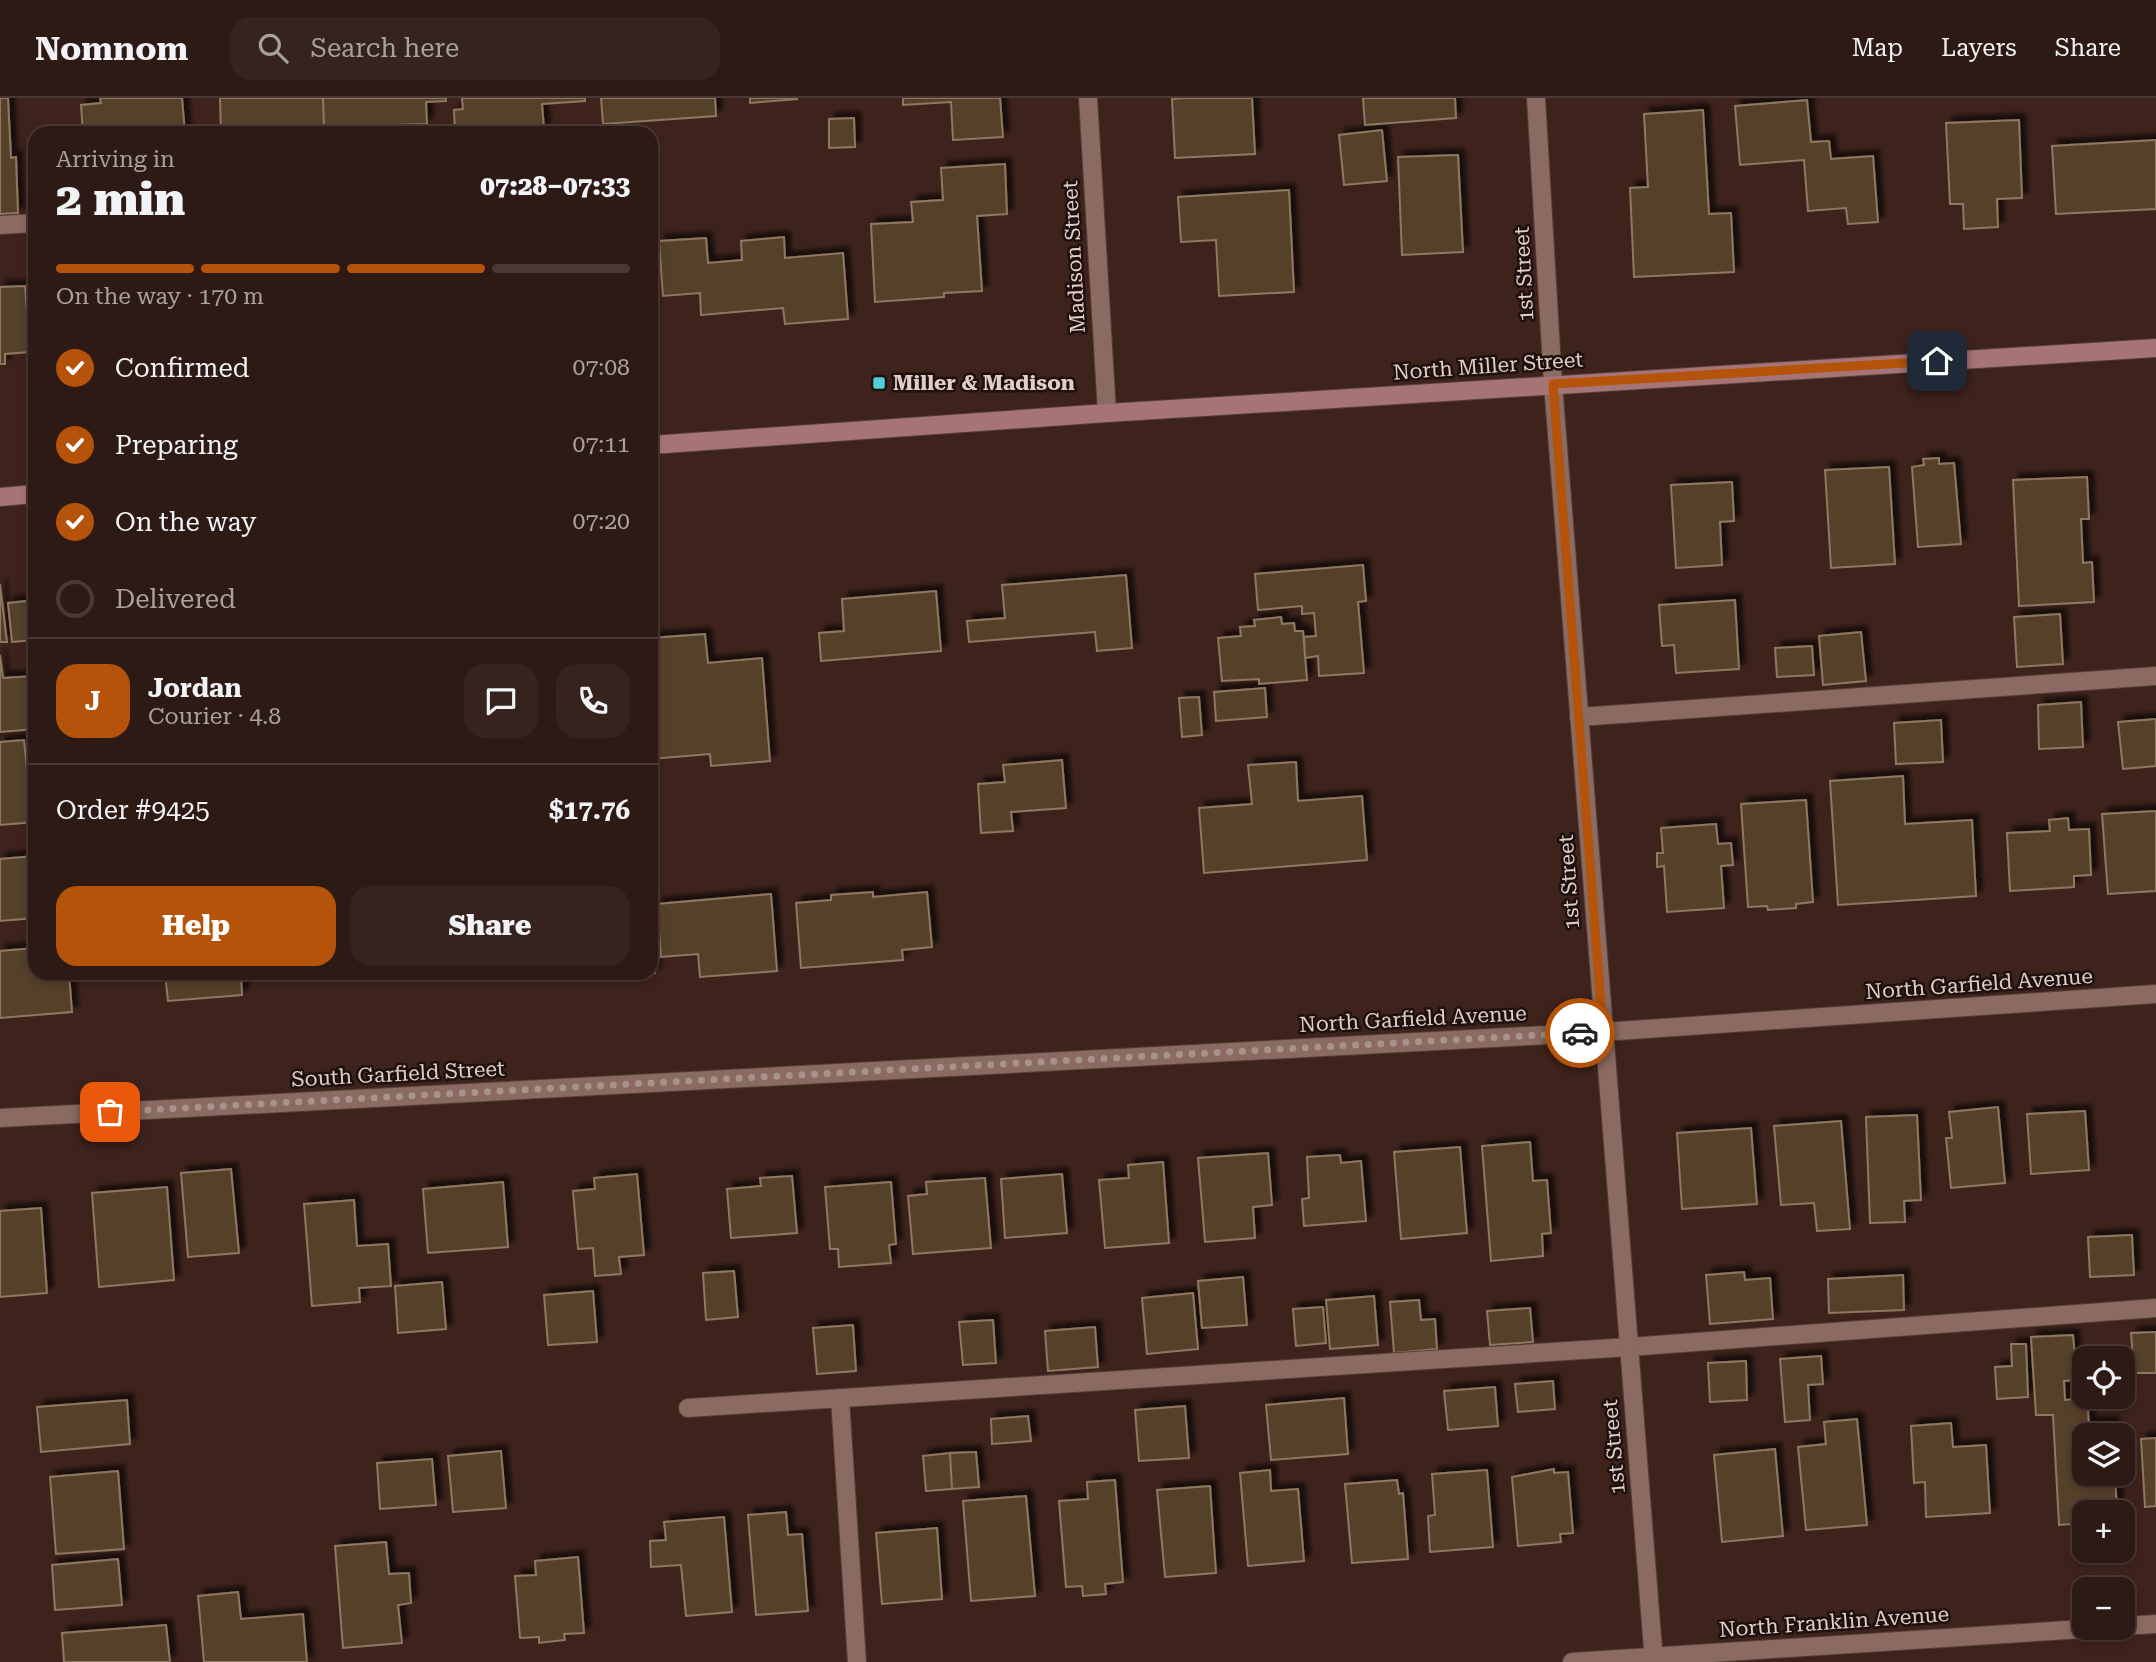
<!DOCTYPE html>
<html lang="en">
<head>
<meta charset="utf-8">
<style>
	:root { --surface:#2e1a15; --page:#36231e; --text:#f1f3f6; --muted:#a7a1a0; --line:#493834; --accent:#b45309 }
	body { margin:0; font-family:"Roboto Serif",serif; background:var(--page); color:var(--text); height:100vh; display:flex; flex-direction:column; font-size:26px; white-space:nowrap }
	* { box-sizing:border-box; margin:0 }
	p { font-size:23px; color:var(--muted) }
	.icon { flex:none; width:38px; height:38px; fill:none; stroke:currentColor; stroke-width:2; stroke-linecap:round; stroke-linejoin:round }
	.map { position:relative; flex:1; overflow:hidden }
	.details { position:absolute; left:28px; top:28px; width:630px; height:854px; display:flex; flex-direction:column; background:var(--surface); border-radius:21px; box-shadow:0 4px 10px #0003,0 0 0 2px var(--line) }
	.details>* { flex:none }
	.buttons { position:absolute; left:2072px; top:1248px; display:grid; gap:14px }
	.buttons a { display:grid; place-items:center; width:63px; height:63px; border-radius:14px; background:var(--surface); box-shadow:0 4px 10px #0003,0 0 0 2px var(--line); font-size:35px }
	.pin { position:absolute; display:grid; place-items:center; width:60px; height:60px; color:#fff; margin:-30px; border-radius:14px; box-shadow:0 4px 10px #0006 }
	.courier { position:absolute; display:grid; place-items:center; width:70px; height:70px; margin:-35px; border:5px solid #b45309; border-radius:50%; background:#fff; color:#222; box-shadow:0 2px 9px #0007 }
	.head em { font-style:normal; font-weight:800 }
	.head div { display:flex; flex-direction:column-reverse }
	.head { display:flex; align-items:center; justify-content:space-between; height:119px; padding:0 28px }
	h1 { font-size:46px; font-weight:800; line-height:52px }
	.bar { display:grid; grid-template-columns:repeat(4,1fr); gap:10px 7px; align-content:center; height:84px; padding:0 28px }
	.bar i { height:9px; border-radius:5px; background:var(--line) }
	.bar .active { background:var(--accent) }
	.bar p { grid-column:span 4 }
	.line { display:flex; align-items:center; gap:18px; padding:0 28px; border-top:2px solid var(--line) }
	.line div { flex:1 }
	.round { display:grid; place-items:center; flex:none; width:74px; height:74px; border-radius:21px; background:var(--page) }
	ol { padding:0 28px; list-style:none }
	li { display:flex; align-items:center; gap:21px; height:77px }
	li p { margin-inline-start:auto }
	li .icon { padding:7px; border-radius:50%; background:var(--accent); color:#fff; stroke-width:4 }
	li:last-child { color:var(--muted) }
	li i { width:38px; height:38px; border:4px solid var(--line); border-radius:50% }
	.cta { display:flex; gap:14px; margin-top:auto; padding:14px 28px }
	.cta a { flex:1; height:80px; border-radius:21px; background:var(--accent); color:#fff; font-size:28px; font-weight:800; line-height:80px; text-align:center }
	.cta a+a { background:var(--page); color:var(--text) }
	header { display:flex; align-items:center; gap:42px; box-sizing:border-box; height:98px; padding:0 35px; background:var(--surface); border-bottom:2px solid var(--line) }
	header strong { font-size:33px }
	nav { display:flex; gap:38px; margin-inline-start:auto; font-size:24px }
	.search { width:490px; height:63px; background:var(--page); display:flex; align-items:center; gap:18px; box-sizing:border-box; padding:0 24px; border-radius:21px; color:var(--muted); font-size:26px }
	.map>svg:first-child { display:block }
</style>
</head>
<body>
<header>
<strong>Nomnom</strong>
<div class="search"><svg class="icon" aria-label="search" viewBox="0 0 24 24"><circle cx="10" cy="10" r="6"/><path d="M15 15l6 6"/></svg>Search here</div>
<nav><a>Map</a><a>Layers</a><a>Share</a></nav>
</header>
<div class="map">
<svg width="2156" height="1564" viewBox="0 0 2156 1564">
	<defs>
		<filter id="shadow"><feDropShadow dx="6" dy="-6" stdDeviation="2" flood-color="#0009"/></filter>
	</defs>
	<rect width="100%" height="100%" fill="#3e231c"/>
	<path fill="#55412b" stroke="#8e7860" stroke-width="2" filter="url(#shadow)" d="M0,0h8l3,60 5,-1 2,56 -18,1z
		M100,0h82l3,35h-102l-2,-28 20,-2z
		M220,0h103l1,29 -19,1v5h-84z
		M323,0h123v3l-20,1 1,22 -103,3z
		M462,0h123v3l-43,3 2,25 -89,4 -1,-23 9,-1z
		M601,0h114l1,18 -113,8z
		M750,0h47v1l-47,4z
		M903,0h97l3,39 -50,3 -2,-38 -48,3z
		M1186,0h66l3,56 -80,4 -3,-59z
		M1363,0h92l1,20 -91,7z
		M1807,2l4,42 18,-1 2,18 42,-3 5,66 -30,2 -2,-16 -38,3 -4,-51 -64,5 -5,-59z
		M1703,12l6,104 22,-1 3,59 -100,5 -4,-89 18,-1 -4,-73z
		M854,20l1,29 -26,1v-29z
		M2019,22l3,78 -25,1 1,28 -34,2 -1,-25h-13l-4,-81z
		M1382,32l5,51 -43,4 -5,-50z
		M2156,42v69l-100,5 -4,-68z
		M1458,57l5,97 -61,3 -4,-98z
		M1005,66l2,50 -30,2 5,75 -38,2v4l-69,5 -4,-78 42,-2 -2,-20 32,-2 -2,-32z
		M1289,92l5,102 -75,4 -3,-56 -35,2 -3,-45z
		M784,139l1,21 58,-5 5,66 -63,5 -2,-16 -82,7 -1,-22 -37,3 -4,-55 47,-3 2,25 34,-3 -1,-19z
		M25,188l5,66 -25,2v10h-5v-77z
		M1939,360v6l15,-1 7,81 -43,3 -6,-80 12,-2 -1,-6z
		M1889,369l6,97 -64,4 -6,-98z
		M2087,379l2,42h-8l2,44 9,-1 2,40 -75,4 -6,-126z
		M1732,384l2,39 -14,1 2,43 -46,3 -5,-83z
		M1363,467l3,36 -8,1 6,71 -45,3 -1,-20 -13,2 -1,-21 12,-1 -2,-23 -12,1v-8l-44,4 -3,-36z
		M1126,477l6,73 -35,3 -2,-19 -126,10 -2,-21 38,-3 -3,-33z
		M0,486l7,58h-7z
		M936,493l5,60 -120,10 -2,-28 25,-2 -2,-32z
		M35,502v40l-23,2 -4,-39z
		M1735,502l4,69 -63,4 -2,-28 -12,1 -3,-41z
		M2060,516l3,50 -46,3 -3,-50z
		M1281,519l1,7 12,-1 1,8h8l4,49 -48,4v-5l-37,2 -4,-43 23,-2 -1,-9 15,-1 -1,-6z
		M1861,534l5,49 -43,4 -4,-49z
		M705,536l3,29 54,-5 8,103 -59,5 -1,-12 -59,5v-121z
		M1812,548l2,29 -37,2 -2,-29z
		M0,557l3,23 31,-2 1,53 -35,3z
		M1265,590l2,29 -51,4 -2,-29z
		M1199,599l3,38 -20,2 -3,-39z
		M2081,604l2,45 -44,2 -1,-44z
		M2156,621v47l-33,3 -5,-47z
		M1941,622l2,42 -47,2 -2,-41z
		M24,642l3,29 5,-1 3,54 -35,3v-83z
		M1062,662l4,48 -55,4 2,19 -32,2 -3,-49 27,-2 -2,-17z
		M1296,664l2,39 64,-5 5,64 -163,13 -5,-65 53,-4 -4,-39z
		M1903,678l2,48 67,-4 4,76 -138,9 -8,-124z
		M1806,702l7,102 -17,2v4l-28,2 -1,-4 -19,1 -7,-103z
		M2156,713v80l-48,3 -6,-80z
		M2068,720l1,12 20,-1 2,46 -17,1v11l-64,4 -3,-58 43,-2 -1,-11z
		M1716,726l2,20 13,-1 2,22 -12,1 3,42 -57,4 -3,-46 -7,1v-14h6l-2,-25z
		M35,758v62l-35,3v-62z
		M873,794v5l54,-5 5,55 -30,3 1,10 -102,8 -5,-65 35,-3v-5z
		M771,796l6,77 -77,6 -2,-23 -37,3 -4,-53z
		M651,830l4,45 -85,7v-7h81z
		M35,850v25h34l3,39 -72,6v-67z
		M165,875h76l1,22 -74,6z
		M268,875h46v3l-46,3z
		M1998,1009l7,76 -54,5 -5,-50h6l-3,-26z
		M2085,1013l4,59 -58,4 -4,-60z
		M1917,1017l4,85 -17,1 1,21 -35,1 -4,-106z
		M1841,1023l9,108 -33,2 -3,-28 -33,2 -7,-79z
		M1751,1030l6,76 -75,5 -5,-76z
		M1530,1044l3,39 14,-1 4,53 -9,1 1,22 -52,5 -9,-115z
		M1460,1049l7,86 -66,6 -7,-87z
		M1268,1055l4,52 -19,2 2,31 -50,4 -7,-84z
		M1340,1057l1,8 20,-2 5,60 -62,5 -2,-27 7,-1 -2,-41z
		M1163,1064l6,81 -64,5 -6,-68 30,-2 -1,-13z
		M231,1071l8,84 -51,4 -7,-84z
		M637,1076l7,81 -25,2 2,17 -26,2 -2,-28 -15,1 -5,-58 22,-2 -1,-11z
		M1062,1076l5,59 -62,5 -4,-59z
		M792,1078l5,57 -66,5 -4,-49 34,-3 -1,-8z
		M985,1080l6,70 -78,6 -5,-58 19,-2 -1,-12z
		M503,1084l5,65 -80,6 -5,-64z
		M891,1084l5,62 -7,1 2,18 -52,4 -1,-18h-8l-5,-62z
		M167,1089l7,93 -75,7 -7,-94z
		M354,1102l3,46 31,-2 3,42 -32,2 1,14 -48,4 -8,-102z
		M41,1110l6,85 -47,4v-86z
		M2132,1137l2,40 -44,2 -2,-40z
		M734,1173l4,46 -32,3 -3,-47z
		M1744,1174l1,8 25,-2 3,41 -63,5 -4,-49z
		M1903,1177l1,35 -75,3 -1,-34z
		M1243,1179l4,48 -45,3 -4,-47z
		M442,1184l4,47 -48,4 -3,-47z
		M593,1193l4,51 -49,3 -4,-50z
		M1193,1195l5,56 -51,5 -5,-56z
		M1374,1198l4,49 -48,4 -4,-49z
		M1419,1202l2,20 14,-1 2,30 -43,4 -4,-51z
		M1323,1209l3,36 -30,3 -3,-37z
		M1530,1210l3,34 -43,3 -3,-34z
		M993,1222l3,43 -33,2 -4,-43z
		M853,1227l3,46 -39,3 -4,-46z
		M1095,1229l3,40 -50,4 -3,-40z
		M2156,1234v41h-22l-3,-40z
		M2073,1237l4,45 -13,1 1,19 22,-2 2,26 23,-2 1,13h-29v39h31l2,38h-33v11l-25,2 -6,-110h-17l-5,-78z
		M2011,1246h15l2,53 -31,2 -2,-32 17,-1z
		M1821,1258l2,28 -15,1 2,35 -25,2 -5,-63z
		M1746,1263l1,39 -37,2 -2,-39z
		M1553,1283l2,28 -37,3 -3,-28z
		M1495,1289l3,39 -50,4 -4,-39z
		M1344,1300l4,56 -77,6 -5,-55z
		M127,1302l3,44 -89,8 -4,-45z
		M1185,1308l4,52 -50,3 -4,-51z
		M1028,1318l3,25 -39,3 -1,-25z
		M1857,1321l10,106 -61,5 -8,-83 28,-3 -2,-22z
		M1951,1325l2,24 33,-2 4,68 -64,4 -1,-35 -11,1 -3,-57z
		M2156,1340v68l-11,1 -4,-68z
		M1775,1351l8,87 -61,6 -8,-87z
		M501,1353l5,57 -53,4 -5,-56z
		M976,1354l3,35 -27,2 -2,-36z
		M950,1355l2,36 -26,2 -3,-35z
		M432,1361l4,46 -56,4 -3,-46z
		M1554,1371v4l14,-1 5,61 -13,1 1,8 -43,4 -6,-69z
		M1270,1372l1,21 27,-2 6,72 -56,5 -8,-93z
		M1487,1372l6,77 -63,5 -2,-36 7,-1 -3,-41z
		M118,1373l6,78 -68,5 -6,-77z
		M1115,1382l8,102 -18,2 1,10 -23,2 -1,-10 -16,1 -7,-86 29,-2 -1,-17z
		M1397,1382l2,14 4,-1 5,66 -56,4 -7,-79z
		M1210,1388l6,87 -51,4 -8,-87z
		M1026,1398l9,100 -64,5 -8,-100z
		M786,1414l2,23 14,-1 6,77 -52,4 -8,-100z
		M724,1419l8,95 -46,4 -5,-51 -30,2 -1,-26 16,-1 -2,-18z
		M937,1430l5,71 -60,5 -6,-71z
		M386,1444l3,32 20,-1 2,30 -13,2 4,38 -59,5 -8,-102z
		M578,1459l6,76 -20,1 1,6 -26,3v-6l-19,1 -5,-62 21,-1 -1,-14z
		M118,1461l4,46 -67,5 -3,-45z
		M238,1494l3,27 62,-5 4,48h-103l-6,-66z
		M166,1527l4,37h-106l-2,-29z"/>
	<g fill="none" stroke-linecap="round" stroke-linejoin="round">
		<g stroke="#553e39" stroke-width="20">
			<path id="lane" d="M0,127l35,-2
				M1579,619l577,-41
				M840,1300l17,264
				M688,1310l941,-61 527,-39"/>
		</g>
		<g stroke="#553e39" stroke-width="20">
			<path id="street" d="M1088,0l19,315
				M1536,0l17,286 101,1278
				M0,1020l1603,-86 553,-38
				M2123,1528l33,-2
				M1572,1564l527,-34"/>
		</g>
		<g stroke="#553e39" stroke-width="20">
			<path id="secondary" d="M651,347l456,-32 1049,-65
				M0,399l35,-3"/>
		</g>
		<use href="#lane" stroke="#8a6a61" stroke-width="18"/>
		<use href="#street" stroke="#8a6a61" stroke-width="18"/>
		<use href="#secondary" stroke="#a77476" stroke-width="18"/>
	</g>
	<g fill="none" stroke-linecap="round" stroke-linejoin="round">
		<path stroke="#a8928c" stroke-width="7" stroke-dasharray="0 12.6" d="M110,1014l1470,-79"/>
		<path stroke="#b45309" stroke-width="9" d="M1580,935l23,-1 -50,-648 384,-23"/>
	</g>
	<rect fill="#52cbd7" stroke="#1d100d" stroke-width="2.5" x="872" y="278" width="14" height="14" rx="3.5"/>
	<g text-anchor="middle" stroke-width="5" stroke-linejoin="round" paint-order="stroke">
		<g font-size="21" fill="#e1cec9" stroke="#1d100d">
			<text transform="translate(1074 159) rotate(-93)" y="7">Madison Street</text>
			<text transform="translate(1524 176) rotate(-93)" y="7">1st Street</text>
			<text transform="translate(1488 268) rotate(-4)" y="7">North Miller Street</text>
			<text transform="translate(1569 784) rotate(-94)" y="7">1st Street</text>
			<text transform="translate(1979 886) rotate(-4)" y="7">North Garfield Avenue</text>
			<text transform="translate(1413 921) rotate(-3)" y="7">North Garfield Avenue</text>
			<text transform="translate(398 976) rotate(-3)" y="7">South Garfield Street</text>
			<text transform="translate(1614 1349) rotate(-95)" y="7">1st Street</text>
			<text transform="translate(1834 1524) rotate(-4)" y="7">North Franklin Avenue</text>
		</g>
		<g font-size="21" font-weight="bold" fill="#e1cec9" stroke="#1d100d" text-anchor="start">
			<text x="893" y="292">Miller &amp; Madison</text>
		</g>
	</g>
</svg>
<div class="buttons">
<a><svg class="icon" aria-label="locate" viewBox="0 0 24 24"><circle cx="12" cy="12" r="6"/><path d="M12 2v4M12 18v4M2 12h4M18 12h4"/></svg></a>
<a><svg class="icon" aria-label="layers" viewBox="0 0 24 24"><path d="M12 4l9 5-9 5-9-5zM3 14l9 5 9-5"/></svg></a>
<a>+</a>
<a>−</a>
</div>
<div class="pin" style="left:110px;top:1014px;background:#ea580c"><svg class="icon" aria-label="bag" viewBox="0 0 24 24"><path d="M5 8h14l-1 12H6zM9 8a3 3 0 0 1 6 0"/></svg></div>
<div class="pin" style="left:1937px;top:263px;background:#1f2937"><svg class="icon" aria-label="home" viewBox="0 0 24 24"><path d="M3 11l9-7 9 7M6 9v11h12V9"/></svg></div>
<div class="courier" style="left:1580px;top:935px"><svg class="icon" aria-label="car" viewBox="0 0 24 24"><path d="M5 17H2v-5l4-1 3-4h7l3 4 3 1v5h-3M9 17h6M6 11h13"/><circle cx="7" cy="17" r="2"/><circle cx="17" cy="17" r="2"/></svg></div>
<section class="details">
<div class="head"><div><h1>2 min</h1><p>Arriving in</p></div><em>07:28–07:33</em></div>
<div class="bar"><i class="active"></i><i class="active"></i><i class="active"></i><i></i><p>On the way · 170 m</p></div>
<ol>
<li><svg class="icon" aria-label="check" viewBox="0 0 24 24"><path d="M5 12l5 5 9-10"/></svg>Confirmed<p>07:08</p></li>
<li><svg class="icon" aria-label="check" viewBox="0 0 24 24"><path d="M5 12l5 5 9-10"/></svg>Preparing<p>07:11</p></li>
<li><svg class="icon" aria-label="check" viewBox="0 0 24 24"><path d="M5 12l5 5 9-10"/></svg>On the way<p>07:20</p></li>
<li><i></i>Delivered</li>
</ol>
<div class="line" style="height:126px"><b class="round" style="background:var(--accent);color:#fff">J</b><div><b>Jordan</b><p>Courier · 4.8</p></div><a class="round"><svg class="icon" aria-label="chat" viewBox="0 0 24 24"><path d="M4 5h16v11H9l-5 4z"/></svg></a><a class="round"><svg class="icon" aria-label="phone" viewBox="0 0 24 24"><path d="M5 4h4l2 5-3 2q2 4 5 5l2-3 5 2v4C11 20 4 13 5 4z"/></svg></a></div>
<div class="line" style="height:91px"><div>Order #9425</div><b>$17.76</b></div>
<div class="cta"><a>Help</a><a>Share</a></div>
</section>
</div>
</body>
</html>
